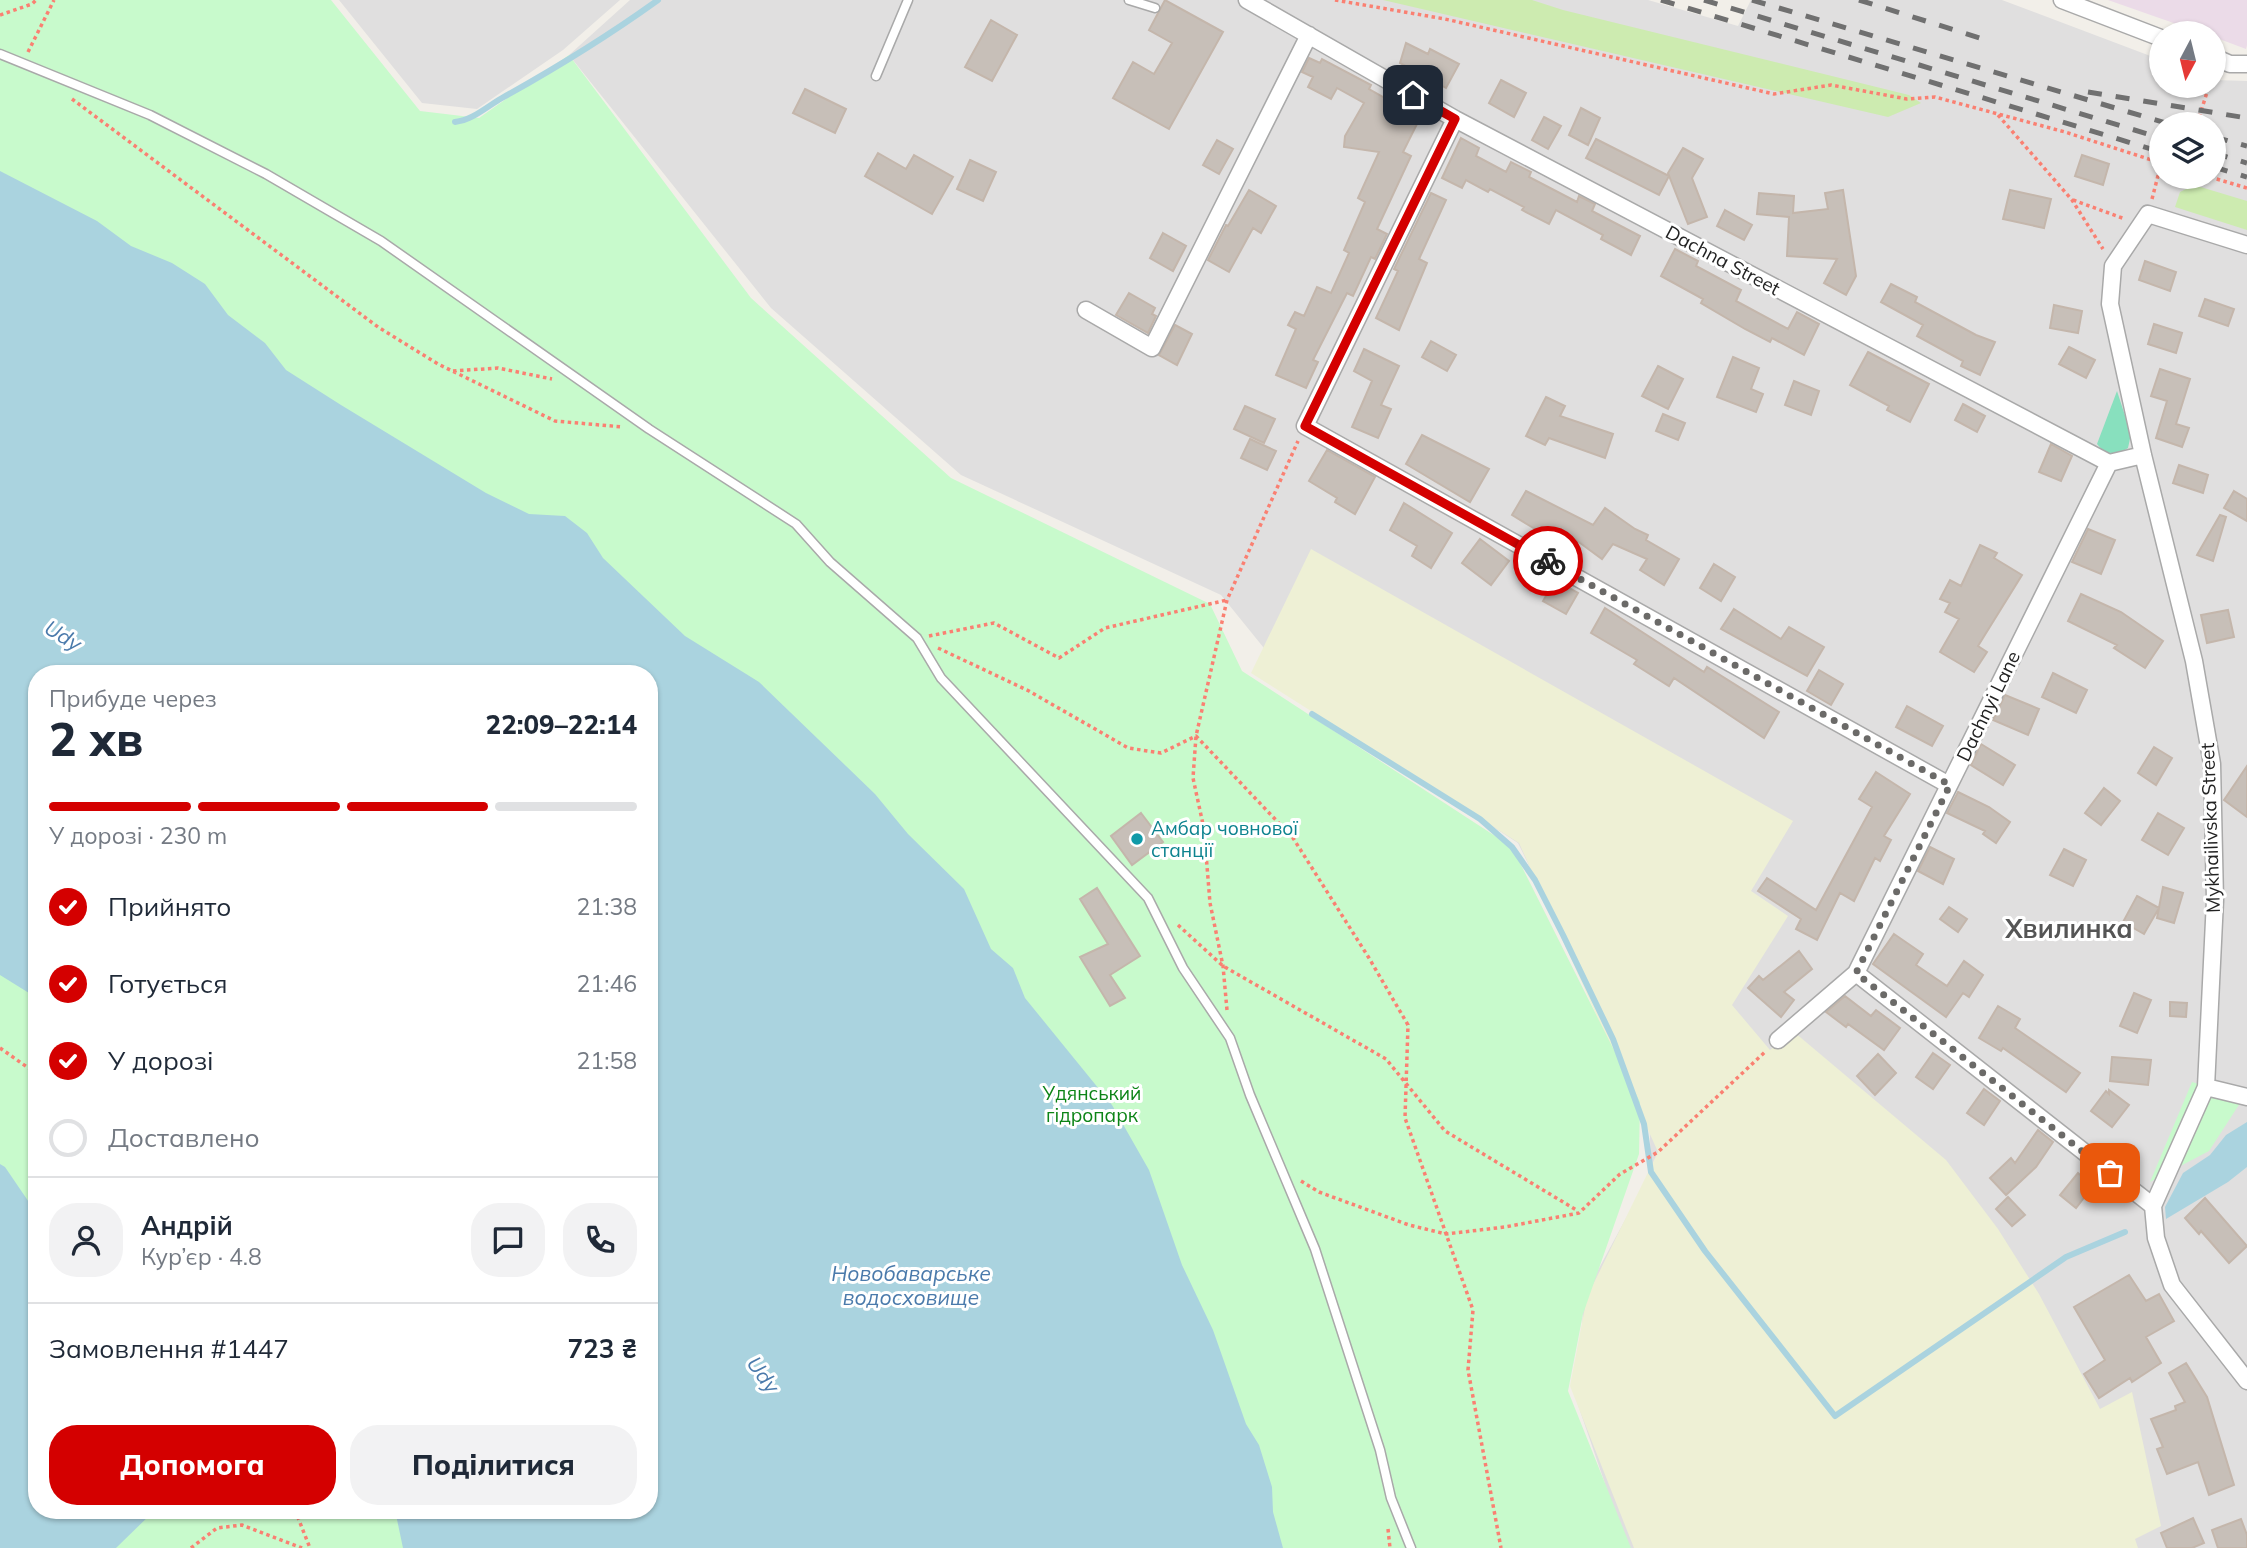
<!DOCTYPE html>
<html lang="uk">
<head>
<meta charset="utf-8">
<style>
	:root { --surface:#fff; --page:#f2f2f3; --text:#1f2937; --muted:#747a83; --line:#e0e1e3; --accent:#d40000 }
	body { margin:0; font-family:Mulish,sans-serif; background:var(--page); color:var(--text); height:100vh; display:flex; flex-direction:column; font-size:26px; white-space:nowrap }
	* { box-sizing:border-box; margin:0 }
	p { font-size:23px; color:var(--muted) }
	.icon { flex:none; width:38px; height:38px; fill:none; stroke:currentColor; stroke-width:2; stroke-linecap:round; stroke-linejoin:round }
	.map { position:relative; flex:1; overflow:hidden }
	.panel { position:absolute; left:28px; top:665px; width:630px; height:854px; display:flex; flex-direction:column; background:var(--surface); border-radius:28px; box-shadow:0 2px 5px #0004 }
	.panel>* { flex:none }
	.needle { width:46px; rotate:187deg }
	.fabs { position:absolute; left:2149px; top:21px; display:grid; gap:14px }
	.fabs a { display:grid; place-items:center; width:77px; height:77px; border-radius:50%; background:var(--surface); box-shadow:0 2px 5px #0004; font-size:35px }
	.pin { position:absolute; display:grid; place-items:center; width:60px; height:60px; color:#fff; margin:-30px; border-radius:14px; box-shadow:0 4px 10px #0006 }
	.courier { position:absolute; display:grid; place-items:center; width:70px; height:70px; margin:-35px; border:5px solid #d40000; border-radius:50%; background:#fff; color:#222; box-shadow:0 2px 9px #0007 }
	.headline em { font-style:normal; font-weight:800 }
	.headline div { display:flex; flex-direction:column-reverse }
	.headline { display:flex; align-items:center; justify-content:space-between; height:119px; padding:0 21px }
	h1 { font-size:46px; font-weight:800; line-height:52px }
	.bar { display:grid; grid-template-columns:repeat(4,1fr); gap:10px 7px; align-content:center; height:84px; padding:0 21px }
	.bar i { height:9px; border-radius:5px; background:var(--line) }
	.bar .on { background:var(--accent) }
	.bar p { grid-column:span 4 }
	.line { display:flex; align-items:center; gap:18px; padding:0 21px; border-top:2px solid var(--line) }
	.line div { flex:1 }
	.round { display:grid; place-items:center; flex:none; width:74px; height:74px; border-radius:28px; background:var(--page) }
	ol { padding:0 21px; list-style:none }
	li { display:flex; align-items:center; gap:21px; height:77px }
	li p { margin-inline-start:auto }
	li .icon { padding:7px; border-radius:50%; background:var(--accent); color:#fff; stroke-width:4 }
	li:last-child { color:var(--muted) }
	li i { width:38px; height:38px; border:4px solid var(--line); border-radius:50% }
	.primary-button { display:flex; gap:14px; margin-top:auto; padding:14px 21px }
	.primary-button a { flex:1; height:80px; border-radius:28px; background:var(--accent); color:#fff; font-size:28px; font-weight:800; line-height:80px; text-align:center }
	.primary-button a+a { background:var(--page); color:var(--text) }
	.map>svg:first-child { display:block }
</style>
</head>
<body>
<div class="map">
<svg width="2247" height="1548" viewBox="0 0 2247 1548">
	<rect width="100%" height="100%" fill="#f2efe9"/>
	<path fill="#e0dfdf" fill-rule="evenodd" d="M339,0h281l-57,50 -86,59 -55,-6z
		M630,0h1018l90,26 13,-26h251l159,60v26h53v-6l33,1v1467h-620l-50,-146 7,-106 67,-124 -2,-64 -131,-265 -204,-133 -93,-115 -260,-120 -190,-167 -202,-253zM2161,124h53v53h-53z"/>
	<path fill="#ebdbe8" d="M2108,0h139v45l-1,4 -32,-12v-4h-12z"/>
	<path fill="#eef0d5" d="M1311,549l482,272 -42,70 37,25 -56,89 38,45 24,-18 152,128 52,69 41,65 61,115 32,-17 29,134 -26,13 3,9h-504l-64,-162 17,-89 71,-145 -139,-309 -268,-170z"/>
	<path fill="#cdebb0" d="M1383,0h149l31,10 346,85 12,8 -33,14z
		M2194,185l53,16v29l-72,-23 5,-15z"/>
	<path fill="#c8facc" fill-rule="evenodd" d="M0,0h331l89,111 59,7 90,-63 182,243 200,180 259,126 32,67 270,176 128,255 -1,52 -56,160 -15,77 63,157h-1631zM37,674h612v836h-612z
		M2192,1082l52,15 -35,54 -59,31z"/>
	<path fill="#88e0be" d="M2117,391l14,43 -3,14 -10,6 -14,-2 -7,-8z"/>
	<path fill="#aad3df" d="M0,171l97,50 34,25 41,17 33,21 23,31 37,28 21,27 55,35 145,88 43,21 36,2 22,17 16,25 82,78 74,46 116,112 33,40 56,55 27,60 22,19 12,30 87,107 37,65 33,95 31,65 33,94 13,21 13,42 1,25 10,36h-880l-8,-38h254v-836h-612v324l-37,-23z
		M2247,1122v45l-19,15 -62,37 -1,-12 18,-34 27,-18 16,-20z
		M0,1164l5,3 32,47v296h118l-39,38h-116z"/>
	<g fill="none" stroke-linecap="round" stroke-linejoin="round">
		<path stroke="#aad3df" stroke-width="6" d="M455,122c18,-2 31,-15 47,-24 54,-30 106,-62 156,-98
			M1312,714l168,105 32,28 23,33 28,55 50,104 31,85 7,48 54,79 130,165 231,-159 59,-25"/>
	</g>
	<path fill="#c7bfb8" stroke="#c4b6ab" stroke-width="2" d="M1165,0l58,32 -54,97 -56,-31 20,-36 21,12 18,-31 -23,-13z
		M991,20l26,15 -25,46 -27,-14z
		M1406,43l22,11 2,-5 29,15 -13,24 -46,-25z
		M1309,58l11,5 2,-4 49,26 -2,4 51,29 -17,34 8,4 -34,73 10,5 -12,25 -4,-2 -18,39 -6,-3 -34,67 5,2 -12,26 -30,-13 20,-46 -8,-4 7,-13 9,4 13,-29 14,6 18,-40 -5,-3 21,-48 -7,-4 21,-46 -35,-5 1,-11 19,-33 -27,-15 -6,11 -23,-12 5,-10 -11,-5z
		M1501,80l25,13 -12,24 -25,-14z
		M805,89l41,20 -11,24 -42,-20z
		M1581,108l19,10 -12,27 -19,-10z
		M1544,117l17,9 -13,23 -16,-9z
		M1461,138l18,10 -3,8 30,16 5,-10 20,10 -2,5 48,25 2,-6 16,8 -3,7 48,25 -9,19 -30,-16 2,-4 -47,-25 -7,14 -27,-14 2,-3 -34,-18 -2,3 -22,-12 -4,8 -20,-10z
		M1596,139l73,37 -10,19 -73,-37z
		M1217,140l16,9 -14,25 -16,-9z
		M1683,148l20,11 -11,19 15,39 -19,7 -20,-51z
		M878,153l28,16 8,-14 39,22 -21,37 -67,-38z
		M2082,155l27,9 -6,21 -28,-9z
		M970,160l26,12 -13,29 -26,-12z
		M1249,190l27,16 -15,27 -8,-5 -24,44 -21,-12 18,-35 2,1z
		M1843,190l13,86 -10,19 -22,-12 13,-24 -50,-3 2,-39 -32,-3 2,-21 35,3 -1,17 35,-4 -3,-16z
		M2010,190l41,9 -7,29 -41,-9z
		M1431,193l15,7 -27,59 8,4 -28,67 -23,-12 22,-47 -4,-2z
		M1725,210l27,15 -8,15 -27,-14z
		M1163,233l23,13 -13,25 -23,-13z
		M1675,249l23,12 -2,5 45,24 -5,11 52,28 9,-17 22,12 -15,31 -32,-17 -2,4 -25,-13 -44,-26 2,-4 -42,-23z
		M2145,261l31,11 -6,19 -31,-11z
		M1891,284l26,13 -2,5 61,33 19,7 -15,33 -19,-9 2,-5 -46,-25 6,-11 -42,-23z
		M1129,293l26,15 -3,6 4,2 -8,17 -32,-18z
		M2205,299l29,10 -6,17 -29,-10z
		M2054,305l28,6 -4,22 -28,-5z
		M2154,324l28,9 -6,20 -28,-9z
		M1175,325l17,9 -15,31 -18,-10z
		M1431,341l25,14 -9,16 -25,-14z
		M2069,347l26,13 -9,18 -27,-14z
		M1364,349l35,17 -18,39 10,4 -13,29 -26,-11 20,-46 -18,-10z
		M1868,352l61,32 -19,38 -23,-12 2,-4 -39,-21z
		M1733,357l26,11 -8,21 12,5 -7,18 -39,-15z
		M1658,366l25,13 -15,30 -26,-13z
		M2160,369l30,10 -14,45 13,4 -7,19 -26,-9 11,-37 -16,-5z
		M1794,381l25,10 -8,24 -26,-10z
		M1546,397l19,9 -5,10 53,18 -8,24 -56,-20 -4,7 -19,-9z
		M1963,404l22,12 -8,16 -22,-12z
		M1245,406l30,13 -11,24 -30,-14z
		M1663,414l22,9 -7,17 -22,-9z
		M1422,435l67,34 -19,33 -64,-38z
		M1250,439l26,12 -9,19 -26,-12z
		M2051,444l21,12 -11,25 -22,-9z
		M1327,450l48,27 -20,37 -20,-12 2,-4 -28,-17z
		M2179,465l29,10 -5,18 -30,-10z
		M1526,491l67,34 12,-17 30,21 13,6 -2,5 33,19 -15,26 -24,-15 7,-11 -34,-15 -11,15 -30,-22 -7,15 -34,-16 4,-7 -23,-14z
		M2234,491l13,8v22l-23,-13z
		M1404,503l48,30 -21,35 -19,-12 5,-10 -27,-16z
		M2220,515l6,2 -13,44 -16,-6z
		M2088,529l27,11 -14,34 -29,-12z
		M1480,539l29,22 -18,24 -29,-22z
		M1980,545l17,8 -3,5 28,17 -44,71 9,6 -13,20 -34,-20 19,-33 -14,-7 5,-9 -10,-4 10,-19 11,6z
		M1714,564l21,13 -14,24 -21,-13z
		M1555,580l23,13 -12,21 -23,-13z
		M2081,594l40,18 42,29 -18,27 -31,-20 3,-3 -49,-24z
		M1605,608l99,64 3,-5 72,45 -15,26 -90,-60 -5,8 -35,-22 3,-4 -46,-27z
		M1734,609l47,30 8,-12 35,20 -17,29 -86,-47z
		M2228,610l6,27 -27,6 -6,-28z
		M1819,670l24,14 -12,21 -24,-14z
		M2053,673l34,17 -11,23 -34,-16z
		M2005,695l34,14 -11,26 -35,-15z
		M1907,706l36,20 -11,20 -36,-19z
		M1981,744l34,21 -12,20 -32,-20z
		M2154,747l18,11 -16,27 -18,-12z
		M2247,766v51l-23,-17z
		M1876,772l34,22 -26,42 7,4 -11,21 -5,-3 -21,43 -14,-8 -23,47 -21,-11 5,-10 -43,-28 9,-13 49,32 56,-103 -13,-8z
		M2104,788l16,13 -19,24 -16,-12z
		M1958,792l31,15 21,15 -14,21 -13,-9 2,-3 -38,-18z
		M1141,813l22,29 -31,23 -21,-29z
		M2158,813l26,15 -16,27 -26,-15z
		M1930,847l24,12 -11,25 -25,-13z
		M2064,849l22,11 -13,26 -23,-11z
		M2163,887l20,6 -9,30 -17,-5z
		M1097,888l43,68 -30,19 15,23 -15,8 -30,-49 28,-13 -28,-45z
		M2137,896l22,12 -15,26 -21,-12z
		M1949,907l18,12 -9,13 -18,-13z
		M1894,934l29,20 -7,11 31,21 17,-25 19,14 -14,22 -6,-4 -17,24 -73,-53z
		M1799,951l13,18 -28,23 10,8 -13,17 -33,-29 11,-12 4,4z
		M2134,993l17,7 -14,33 -17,-7z
		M1845,996l26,20 5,-6 24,18 -16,22 -36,-26 -2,3 -20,-15z
		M2170,1002l17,1 -1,14 -16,-1z
		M1998,1006l22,13 -5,9 65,45 -14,19 -63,-44 -2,3 -22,-13z
		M1933,1053l17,12 -17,24 -17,-12z
		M1878,1054l18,19 -21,22 -18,-19z
		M2112,1057l39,3 -3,25 -38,-4z
		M1984,1089l16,12 -16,24 -17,-12z
		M2109,1090l20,15 -17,22 -21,-16 15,-20 3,3z
		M2038,1130l15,12 -17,25 -30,28 -16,-17 21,-20 4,5z
		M2078,1173l15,13 -17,22 -16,-13z
		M2008,1197l17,18 -13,11 -16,-17z
		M2205,1198l42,48 -18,17 -28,-32 -2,3 -14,-16z
		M2129,1275l17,26 13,-7 15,27 -28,16 15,26 -29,19 -2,-4 -31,20 -15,-24 21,-14 -31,-53z
		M2186,1363l21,34 27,88 -25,10 -11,-33 -31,12 -10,-25 6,-2 -12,-28 25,-9 -1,-4 10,-4 -16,-29z
		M2193,1518l11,25 -12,5h-25l-6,-15z
		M2241,1519l6,16v13h-29l-6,-18z"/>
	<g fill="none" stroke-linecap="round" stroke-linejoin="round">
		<g stroke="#a9a9a9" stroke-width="11">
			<path id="service" d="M1129,0l26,8
				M0,54l150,61 116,59 115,67 268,188 147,95 34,38 87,76 24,40 207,220 35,70 47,70 20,57 65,154 65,201 11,48 20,50
				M876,76l32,-76"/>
		</g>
		<g stroke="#a9a9a9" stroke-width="19">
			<path id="minor" d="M1247,0l208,119 654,344 34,-8
				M2062,0l99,38
				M2214,57l16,7h17
				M1455,119l-150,307 644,359
				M2247,245l-99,-31 -35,52 -3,38 33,151 51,206 18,103 3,136 -9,187 -53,119 3,32 16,47 75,96
				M1086,310l66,38 157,-313
				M1856,973l297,233
				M1778,1040l78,-67 253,-510
				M2206,1087l41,10"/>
		</g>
		<path stroke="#fa8072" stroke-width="3.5" stroke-dasharray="3.5 3.5" stroke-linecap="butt" d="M1335,0l110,19 329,75 57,-9 76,14 28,-2 130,35 96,31
			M0,15l32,-11 4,-4
			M28,52l26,-52
			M72,99l306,228 60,37 117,57 68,6
			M1998,115l74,85 31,49
			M2197,124l12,-38
			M2210,177l37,11
			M2152,199l9,-35
			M2073,200l52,19
			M453,371l45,-3 54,11
			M929,636l65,-13 65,35 46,-30 122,-28
			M938,648l91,43 99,57 33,5 35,-17 97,102 76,120 39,67 -3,93 68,192 -5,60 33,178
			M1178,925l45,41 163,93 59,72 133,80
			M1227,1010l-4,-44 -13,-63 -6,-74 -11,-51 3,-42 31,-136 71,-159
			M0,1048l37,26
			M1301,1181l18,11 90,33 37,9 59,-7 74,-14 41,-39 38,-22 108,-101
			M295,1510l15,38
			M1388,1529l2,19
			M191,1548l26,-20 25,-3 60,23"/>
		<use href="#service" stroke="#fff" stroke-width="8"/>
		<use href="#minor" stroke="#fff" stroke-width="16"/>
		<path stroke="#707070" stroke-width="5" stroke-dasharray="14 14" stroke-linecap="butt" d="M1661,0l500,152
			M1704,0l457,138
			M1752,0l417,124
			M1859,0l124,39
			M2088,92l159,26
			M2214,137l33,9
			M2214,153l33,10
			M2214,167l33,10"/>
	</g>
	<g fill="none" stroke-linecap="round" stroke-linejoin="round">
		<path stroke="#6b6a68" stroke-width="7" stroke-dasharray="0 12.6" d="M1548,561l402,224 -94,188 254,200"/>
		<path stroke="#d40000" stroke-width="9" d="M1413,95l42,24 -150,307 243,135"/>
	</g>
	<circle fill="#0f9aa8" stroke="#fff" stroke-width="2.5" cx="1137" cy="839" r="7"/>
	<g text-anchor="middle" stroke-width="6" stroke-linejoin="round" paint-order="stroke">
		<g font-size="19" fill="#222" stroke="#fff">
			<text transform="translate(1723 260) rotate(28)" y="7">Dachna Street</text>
			<text transform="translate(1988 706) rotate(-64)" y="7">Dachnyi Lane</text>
			<text transform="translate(2210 828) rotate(-92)" y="7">Mykhailivska Street</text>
		</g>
		<g font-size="19" fill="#0d838f" stroke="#fff" text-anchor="start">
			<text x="1151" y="835">Амбар човнової<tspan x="1151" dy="22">станції</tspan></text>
		</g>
		<g font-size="19" fill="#0c8416" stroke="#fff">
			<text x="1092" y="1100">Удянський<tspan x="1092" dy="22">гідропарк</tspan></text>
		</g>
		<g font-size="21" font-style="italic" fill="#4a7aab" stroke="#fff">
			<text transform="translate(63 636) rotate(31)" y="7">Udy</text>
			<text x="911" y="1281">Новобаварське<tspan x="911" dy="24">водосховище</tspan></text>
			<text transform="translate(763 1375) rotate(54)" y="7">Udy</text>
		</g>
		<g font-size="26" font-weight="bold" fill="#555" stroke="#fff">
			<text x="2069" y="938">Хвилинка</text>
		</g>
	</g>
</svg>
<div class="fabs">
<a><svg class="needle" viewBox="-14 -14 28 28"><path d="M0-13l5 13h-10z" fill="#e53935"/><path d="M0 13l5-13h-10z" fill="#747a83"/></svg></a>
<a><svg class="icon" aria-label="layers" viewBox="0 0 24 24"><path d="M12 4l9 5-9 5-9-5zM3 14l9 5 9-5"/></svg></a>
</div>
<div class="pin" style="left:2110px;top:1173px;background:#ea580c"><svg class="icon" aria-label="bag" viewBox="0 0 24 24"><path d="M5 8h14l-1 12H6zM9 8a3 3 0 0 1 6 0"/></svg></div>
<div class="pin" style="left:1413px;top:95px;background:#1f2937"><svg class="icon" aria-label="home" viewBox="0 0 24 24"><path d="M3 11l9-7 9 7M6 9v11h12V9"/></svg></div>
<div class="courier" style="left:1548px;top:561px"><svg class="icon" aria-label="bike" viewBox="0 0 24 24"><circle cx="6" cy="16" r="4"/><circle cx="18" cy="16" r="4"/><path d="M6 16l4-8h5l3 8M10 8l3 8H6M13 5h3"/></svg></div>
<section class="panel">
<div class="headline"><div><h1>2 хв</h1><p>Прибуде через</p></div><em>22:09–22:14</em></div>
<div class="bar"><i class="on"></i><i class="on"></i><i class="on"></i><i></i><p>У дорозі · 230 m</p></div>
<ol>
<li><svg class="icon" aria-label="check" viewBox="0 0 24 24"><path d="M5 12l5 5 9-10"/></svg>Прийнято<p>21:38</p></li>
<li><svg class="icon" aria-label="check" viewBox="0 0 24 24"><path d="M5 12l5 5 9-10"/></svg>Готується<p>21:46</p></li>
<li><svg class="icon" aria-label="check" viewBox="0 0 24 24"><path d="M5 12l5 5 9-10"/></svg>У дорозі<p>21:58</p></li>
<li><i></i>Доставлено</li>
</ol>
<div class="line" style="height:126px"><a class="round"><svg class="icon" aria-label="person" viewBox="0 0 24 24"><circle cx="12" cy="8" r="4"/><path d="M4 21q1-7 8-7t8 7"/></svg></a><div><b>Андрій</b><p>Кур’єр · 4.8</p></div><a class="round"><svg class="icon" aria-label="chat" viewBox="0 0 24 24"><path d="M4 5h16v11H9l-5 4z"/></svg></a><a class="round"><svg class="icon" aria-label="phone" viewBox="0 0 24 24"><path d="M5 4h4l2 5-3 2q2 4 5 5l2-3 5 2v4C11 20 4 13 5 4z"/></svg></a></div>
<div class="line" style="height:91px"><div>Замовлення #1447</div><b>723 ₴</b></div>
<div class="primary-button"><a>Допомога</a><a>Поділитися</a></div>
</section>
</div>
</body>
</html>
